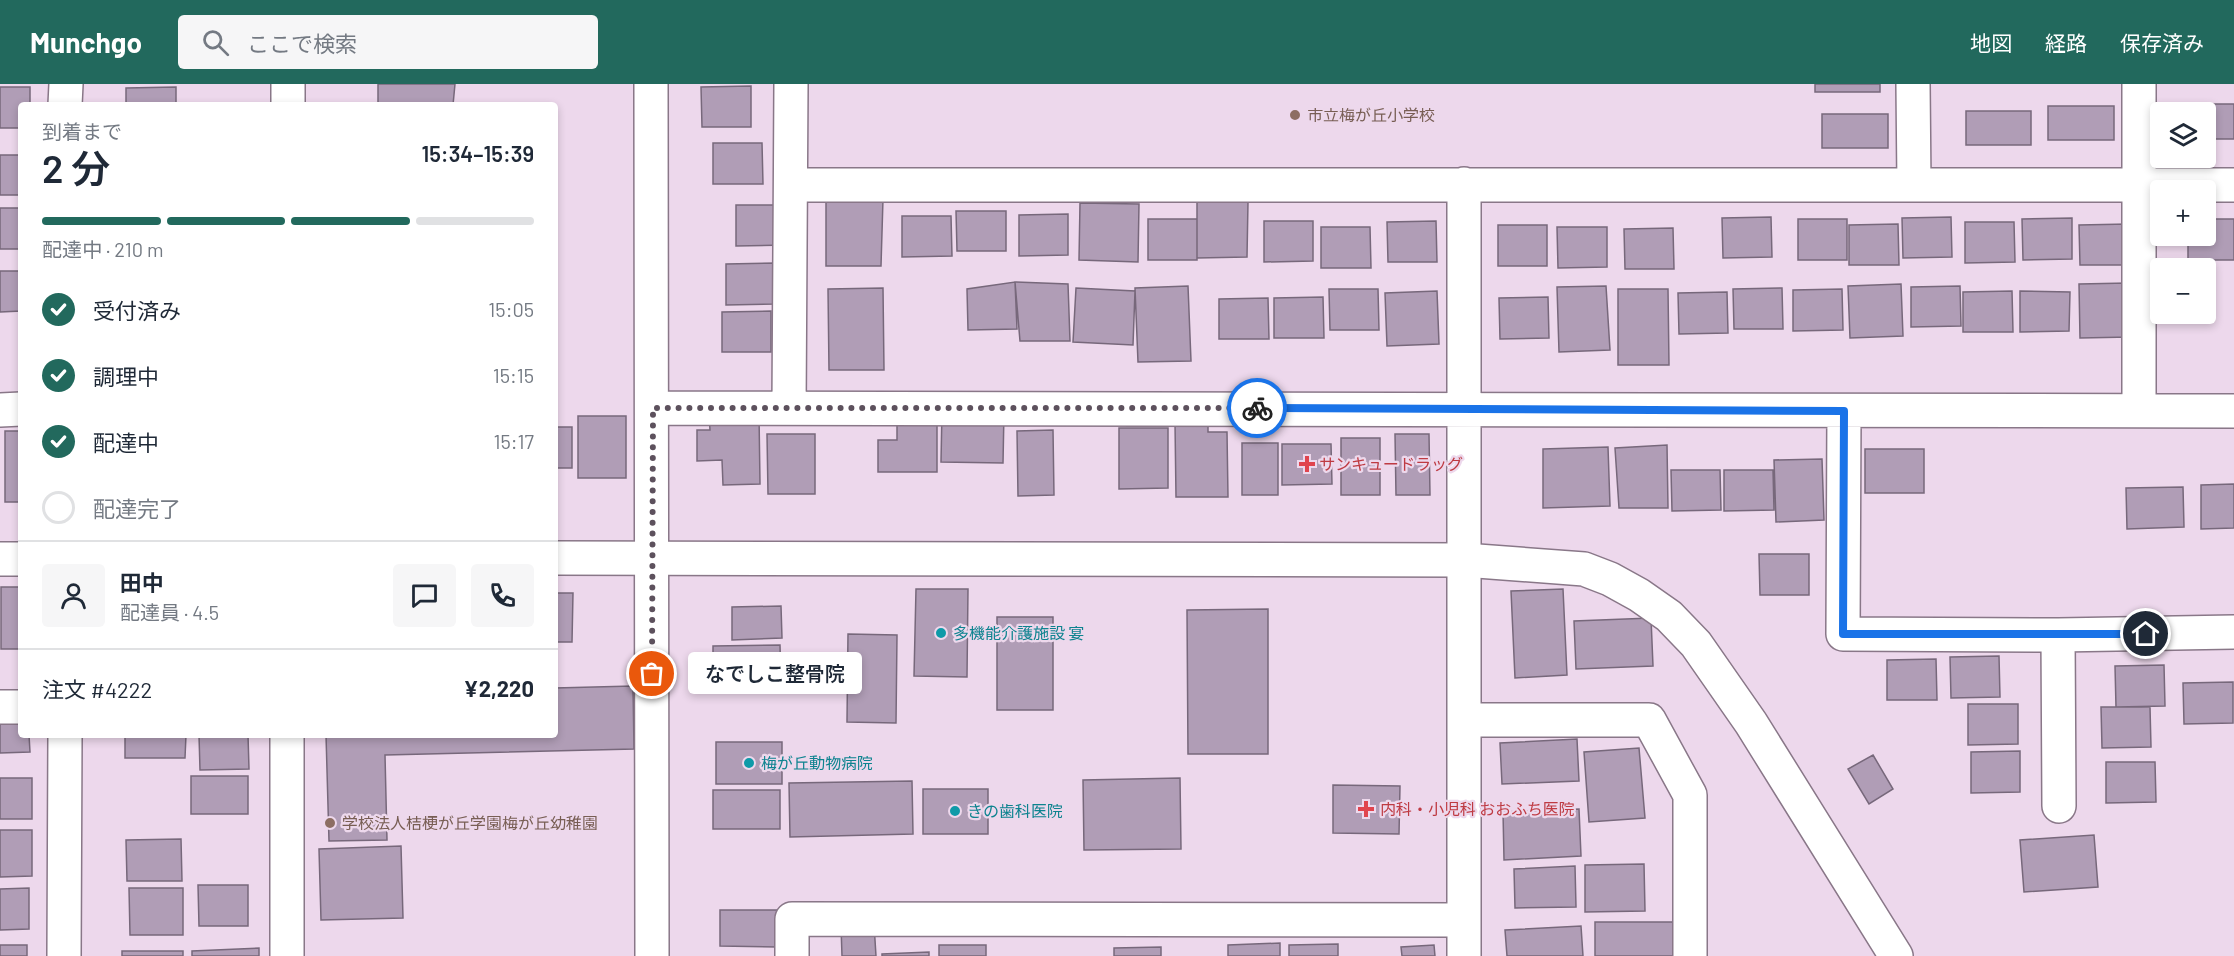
<!DOCTYPE html>
<html lang="ja">
<head>
<meta charset="utf-8">
<style>
	:root { --surface:#fff; --page:#f6f6f7; --text:#1f2937; --muted:#747a83; --line:#e0e1e3; --accent:#22695d }
	body { margin:0; font-family:Barlow,"Noto Sans JP",sans-serif; background:var(--page); color:var(--text); height:100vh; display:flex; flex-direction:column; font-size:22px; white-space:nowrap }
	* { box-sizing:border-box; margin:0 }
	p { font-size:20px; color:var(--muted) }
	.icon { flex:none; width:33px; height:33px; fill:none; stroke:currentColor; stroke-width:2; stroke-linecap:round; stroke-linejoin:round }
	.map { position:relative; flex:1; overflow:hidden }
	.details { position:absolute; left:18px; top:18px; width:540px; height:636px; display:flex; flex-direction:column; background:var(--surface); border-radius:6px; box-shadow:0 3px 9px #0003 }
	.details>* { flex:none }
	.buttons { position:absolute; left:2150px; top:18px; display:grid; gap:12px }
	.buttons a { display:grid; place-items:center; width:66px; height:66px; border-radius:6px; background:var(--surface); box-shadow:0 3px 9px #0003; font-size:30px }
	.pin { position:absolute; display:grid; place-items:center; width:51px; height:51px; color:#fff; margin:-26px; border:3px solid #fff; border-radius:50%; box-shadow:0 2px 6px #0007 }
	.courier { position:absolute; display:grid; place-items:center; width:60px; height:60px; margin:-30px; border:4px solid #1a73e8; border-radius:50%; background:#fff; color:#222; box-shadow:0 2px 8px #0007 }
	.bubble { position:absolute; height:42px; border-radius:6px; background:var(--surface); box-shadow:0 3px 9px #0003; font-size:20px; font-weight:600; line-height:42px; text-align:center }
	.summary em { font-style:normal; font-weight:600 }
	.summary div { display:flex; flex-direction:column-reverse }
	.summary { display:flex; align-items:center; justify-content:space-between; height:102px; padding:0 24px }
	h1 { font-size:39px; font-weight:600; line-height:45px }
	.bar { display:grid; grid-template-columns:repeat(4,1fr); gap:9px 6px; align-content:center; height:72px; padding:0 24px }
	.bar i { height:8px; border-radius:4px; background:var(--line) }
	.bar .current { background:var(--accent) }
	.bar p { grid-column:span 4 }
	.line { display:flex; align-items:center; gap:15px; padding:0 24px; border-top:2px solid var(--line) }
	.line div { flex:1 }
	.round { display:grid; place-items:center; flex:none; width:63px; height:63px; border-radius:6px; background:var(--page) }
	ol { padding:0 24px; list-style:none }
	li { display:flex; align-items:center; gap:18px; height:66px }
	li p { margin-inline-start:auto }
	li .icon { padding:6px; border-radius:50%; background:var(--accent); color:#fff; stroke-width:4 }
	li:last-child { color:var(--muted) }
	li i { width:33px; height:33px; border:3px solid var(--line); border-radius:50% }
	header { display:flex; align-items:center; gap:36px; box-sizing:border-box; height:84px; padding:0 30px; background:var(--accent); color:#fff }
	header strong { font-size:28px }
	nav { display:flex; gap:33px; margin-inline-start:auto; font-size:21px }
	.search { width:420px; height:54px; background:var(--page); display:flex; align-items:center; gap:15px; box-sizing:border-box; padding:0 21px; border-radius:6px; color:var(--muted); font-size:22px }
	.map>svg:first-child { display:block }
</style>
</head>
<body>
<header>
<strong>Munchgo</strong>
<div class="search"><svg class="icon" aria-label="search" viewBox="0 0 24 24"><circle cx="10" cy="10" r="6"/><path d="M15 15l6 6"/></svg>ここで検索</div>
<nav><a>地図</a><a>経路</a><a>保存済み</a></nav>
</header>
<div class="map">
<svg width="2234" height="872" viewBox="0 0 2234 872">
	<rect width="100%" height="100%" fill="#edd8ec"/>
	<path fill="#b09db6" stroke="#77687b" stroke-width="1.5" d="M378,0h77l-2,21h-75z
		M1815,0h65v8h-65z
		M751,2v41h-49l-1,-40z
		M0,3h30v18h-9v23h-21z
		M176,3v18h-50v-17z
		M2185,20h49v35h-29v-27h-20z
		M2048,22h66v34h-66z
		M1966,27h65v34h-65z
		M1822,30h66v34h-66z
		M713,59h49l1,41h-50z
		M0,71h21v40h-21z
		M826,113l57,2 -2,67h-55z
		M1197,116l51,2 -1,55 -50,1z
		M1080,119l59,1 -1,58 -59,-2z
		M736,121h49l1,40 -50,1z
		M0,124h21v41h-21z
		M956,127h50v40h-49z
		M1068,130v41l-49,1v-41z
		M902,132h49l1,40 -50,1z
		M1771,133l1,40 -49,1 -1,-40z
		M1951,133l1,40 -49,1 -1,-40z
		M2072,134v41l-49,1 -1,-41z
		M1148,135h49v41h-49z
		M1798,135h49v41h-49z
		M2205,135h29v41h-46v-24h17z
		M1264,137h49v40l-49,1z
		M1436,137l1,41h-49l-1,-40z
		M1965,138h49l1,40 -50,1z
		M1898,140l1,41h-50v-40z
		M2128,140l1,41h-49l-1,-40z
		M1498,141h49v41h-49z
		M1321,143h49l1,41h-50z
		M1557,143h50v40l-49,1z
		M1673,144l1,41h-49l-1,-40z
		M775,179v41l-49,1v-41z
		M0,187h21v40l-21,1z
		M1015,198l53,2 2,57h-50z
		M1015,198l2,47 -49,1 -1,-41z
		M2128,199l2,54 -50,1 -1,-54z
		M1901,200l2,52 -53,2 -2,-52z
		M1188,202l3,75 -53,1 -3,-74z
		M1606,202l4,64 -51,2 -2,-65z
		M1960,202l1,40 -50,1v-40z
		M883,204l1,82h-55l-1,-81z
		M1076,204l59,3 -2,54 -60,-3z
		M1782,204l1,41h-49l-1,-40z
		M1329,205h49l1,41h-49z
		M1618,205h50l1,76h-51z
		M1842,205l1,41 -50,1v-41z
		M1437,207l2,53 -52,2 -2,-53z
		M2012,207l1,41h-50v-40z
		M2020,207l50,1 -1,39 -49,1z
		M1727,208l1,41 -49,1 -1,-41z
		M1323,213l1,41h-50v-40z
		M1548,213l1,41 -49,1 -1,-41z
		M1268,214l1,41h-50v-40z
		M771,227v41h-49v-40z
		M942,327l62,1 -1,51 -62,-1z
		M709,330h50l1,70 -37,1 -1,-25 -25,1v-31h13z
		M578,332h48v62h-48z
		M897,336h40v52h-59v-32h19z
		M1208,338v10h19l1,65h-52l-1,-74z
		M555,343h17v41h-17z
		M1119,344h49v60l-49,1z
		M1053,346l1,65 -36,1 -1,-65z
		M5,347h16v71h-16z
		M767,350h48v60h-47z
		M1395,350h34l1,61h-34z
		M1341,354h39v57h-39z
		M1242,359h36v52h-36z
		M1282,360h49l1,40 -50,1z
		M1667,361l1,63h-49l-4,-60z
		M1608,363l2,59 -67,2v-59z
		M1865,365h59v44h-59z
		M1822,375l2,61 -48,2 -2,-62z
		M1671,386h49l1,40 -49,1z
		M1724,386h49l1,40 -50,1z
		M2234,400v44l-33,1v-44z
		M2183,403l1,40 -57,2 -1,-41z
		M1759,470h50v41h-49z
		M1,503h20v62h-20z
		M916,505h52l-1,88 -53,-1z
		M1563,505l4,86 -52,3 -4,-87z
		M555,509h18l-1,49h-17z
		M781,522l1,32 -50,2v-33z
		M1268,525v145h-80l-1,-144z
		M997,533h56v93h-56z
		M1651,534l2,48 -77,3 -2,-48z
		M848,550l49,1 -1,88 -49,-1z
		M780,561l1,39h-68v-38z
		M1999,572l1,41 -49,1 -1,-41z
		M1936,575l1,41h-50v-40z
		M2164,581l1,41 -49,1 -1,-41z
		M2233,598v41l-49,1 -1,-41z
		M633,602l1,63 -249,6 2,85 -58,1 -3,-106h229v-47z
		M1968,620h50v40l-50,1z
		M2101,623h49l1,40 -49,1z
		M0,635h21v16h8l1,17 -30,1z
		M125,651h61l-1,23h-60z
		M199,651h49l1,34 -49,1z
		M1577,655l2,42 -77,3 -2,-41z
		M716,658h66v42h-66z
		M1639,664l6,70 -56,4 -5,-70z
		M2020,667v41l-49,1v-41z
		M1873,671l20,34 -24,15 -21,-35z
		M2106,678h49l1,40 -50,1z
		M191,692h57v38h-57z
		M0,694h32v41h-32z
		M1180,694l1,71 -97,1 -1,-70z
		M912,697l1,53 -123,3 -1,-54z
		M1333,701l67,1 -1,48 -66,-1z
		M923,705h65v45h-65z
		M713,706h67v39h-67z
		M1579,725l2,47 -77,4 -1,-48z
		M0,746h32v46l-32,1z
		M2094,751l4,52 -74,5 -4,-52z
		M181,755l1,42h-55l-1,-41z
		M401,762l2,72 -82,2 -2,-71z
		M1644,780l1,47 -60,1v-47z
		M1575,782l1,41 -61,1 -1,-39z
		M198,801h50v41h-49z
		M29,804v41l-29,1v-41z
		M129,804h54v47h-53z
		M720,826h58l-1,37 -57,-1z
		M1595,838h79v34h-79z
		M874,840l2,32h-34l-1,-30z
		M1581,842l2,30h-76l-2,-26z
		M1280,859v13h-52v-11z
		M1338,860v12h-49v-11z
		M0,861h27v11h-27z
		M939,861h47v11h-47z
		M1434,861l1,11h-33l-1,-9z
		M1161,863v9h-47v-8z
		M259,864v8h-67v-5z
		M122,867h61v5h-61z
		M929,868v4h-47v-2z"/>
	<g fill="none" stroke-linecap="round" stroke-linejoin="round">
		<g stroke="#897788" stroke-width="36">
			<path id="minor" d="M651,0l1,872
				M1913,0l1,101
				M2139,0v327
				M65,21l1,-21
				M288,21v-21
				M791,101h1443
				M653,324l1581,3
				M789,324l2,-324
				M0,326l21,-1
				M1844,327l-1,223 215,1 176,-3
				M2058,551l1,171
				M0,623h21
				M1464,636h185l41,75v161
				M64,872l1,-221
				M287,872v-221
				M792,872v-37l672,1
				M1464,872v-772"/>
		</g>
		<g stroke="#897788" stroke-width="36">
			<path id="tertiary" d="M555,474l909,2 120,9 26,10 29,16 30,21 27,28 55,79 145,233
				M0,475h21"/>
		</g>
		<use href="#minor" stroke="#fff" stroke-width="33"/>
		<use href="#tertiary" stroke="#fff" stroke-width="33"/>
	</g>
	<g fill="none" stroke-linecap="round" stroke-linejoin="round">
		<path stroke="#5d515d" stroke-width="6" stroke-dasharray="0 10.8" d="M652,590l1,-266h604"/>
		<path stroke="#1a73e8" stroke-width="8" d="M1257,324l587,3 -1,223h303"/>
	</g>
	<g fill="#8d6e63" stroke="#edd8ec" stroke-width="2">
		<circle cx="1295" cy="31" r="6"/>
		<circle cx="330" cy="739" r="6"/>
	</g>
	<g fill="#e0444e" stroke="#edd8ec" stroke-width="2">
		<path d="M1304 371h6v6h6v6h-6v6h-6v-6h-6v-6h6z"/>
		<path d="M1363 716h6v6h6v6h-6v6h-6v-6h-6v-6h6z"/>
	</g>
	<g fill="#0f9aa8" stroke="#edd8ec" stroke-width="2">
		<circle cx="941" cy="549" r="6"/>
		<circle cx="749" cy="679" r="6"/>
		<circle cx="955" cy="727" r="6"/>
	</g>
	<g text-anchor="middle" stroke-width="4.5" stroke-linejoin="round" paint-order="stroke">
		<g font-size="16" fill="#785e54" stroke="#edd8ec" text-anchor="start">
			<text x="1307" y="37">市立梅が丘小学校</text>
			<text x="342" y="745">学校法人桔梗が丘学園梅が丘幼稚園</text>
		</g>
		<g font-size="16" fill="#be3a42" stroke="#edd8ec" text-anchor="start">
			<text x="1319" y="386">サンキュードラッグ</text>
			<text x="1380" y="731">内科・小児科 おおふち医院</text>
		</g>
		<g font-size="16" fill="#0d838f" stroke="#edd8ec" text-anchor="start">
			<text x="953" y="555">多機能介護施設 宴</text>
			<text x="761" y="685">梅が丘動物病院</text>
			<text x="967" y="733">きの歯科医院</text>
		</g>
	</g>
</svg>
<div class="buttons">
<a><svg class="icon" aria-label="layers" viewBox="0 0 24 24"><path d="M12 4l9 5-9 5-9-5zM3 14l9 5 9-5"/></svg></a>
<a>+</a>
<a>−</a>
</div>
<div class="pin" style="left:652px;top:590px;background:#ea580c"><svg class="icon" aria-label="bag" viewBox="0 0 24 24"><path d="M5 8h14l-1 12H6zM9 8a3 3 0 0 1 6 0"/></svg></div>
<div class="pin" style="left:2146px;top:550px;background:#1f2937"><svg class="icon" aria-label="home" viewBox="0 0 24 24"><path d="M3 11l9-7 9 7M6 9v11h12V9"/></svg></div>
<div class="courier" style="left:1257px;top:324px"><svg class="icon" aria-label="bike" viewBox="0 0 24 24"><circle cx="6" cy="16" r="4"/><circle cx="18" cy="16" r="4"/><path d="M6 16l4-8h5l3 8M10 8l3 8H6M13 5h3"/></svg></div>
<div class="bubble" style="left:688px;top:568px;width:174px">なでしこ整骨院</div>
<section class="details">
<div class="summary"><div><h1>2 分</h1><p>到着まで</p></div><em>15:34–15:39</em></div>
<div class="bar"><i class="current"></i><i class="current"></i><i class="current"></i><i></i><p>配達中 · 210 m</p></div>
<ol>
<li><svg class="icon" aria-label="check" viewBox="0 0 24 24"><path d="M5 12l5 5 9-10"/></svg>受付済み<p>15:05</p></li>
<li><svg class="icon" aria-label="check" viewBox="0 0 24 24"><path d="M5 12l5 5 9-10"/></svg>調理中<p>15:15</p></li>
<li><svg class="icon" aria-label="check" viewBox="0 0 24 24"><path d="M5 12l5 5 9-10"/></svg>配達中<p>15:17</p></li>
<li><i></i>配達完了</li>
</ol>
<div class="line" style="height:108px"><a class="round"><svg class="icon" aria-label="person" viewBox="0 0 24 24"><circle cx="12" cy="8" r="4"/><path d="M4 21q1-7 8-7t8 7"/></svg></a><div><b>田中</b><p>配達員 · 4.5</p></div><a class="round"><svg class="icon" aria-label="chat" viewBox="0 0 24 24"><path d="M4 5h16v11H9l-5 4z"/></svg></a><a class="round"><svg class="icon" aria-label="phone" viewBox="0 0 24 24"><path d="M5 4h4l2 5-3 2q2 4 5 5l2-3 5 2v4C11 20 4 13 5 4z"/></svg></a></div>
<div class="line" style="height:78px"><div>注文 #4222</div><b>¥2,220</b></div>
</section>
</div>
</body>
</html>
